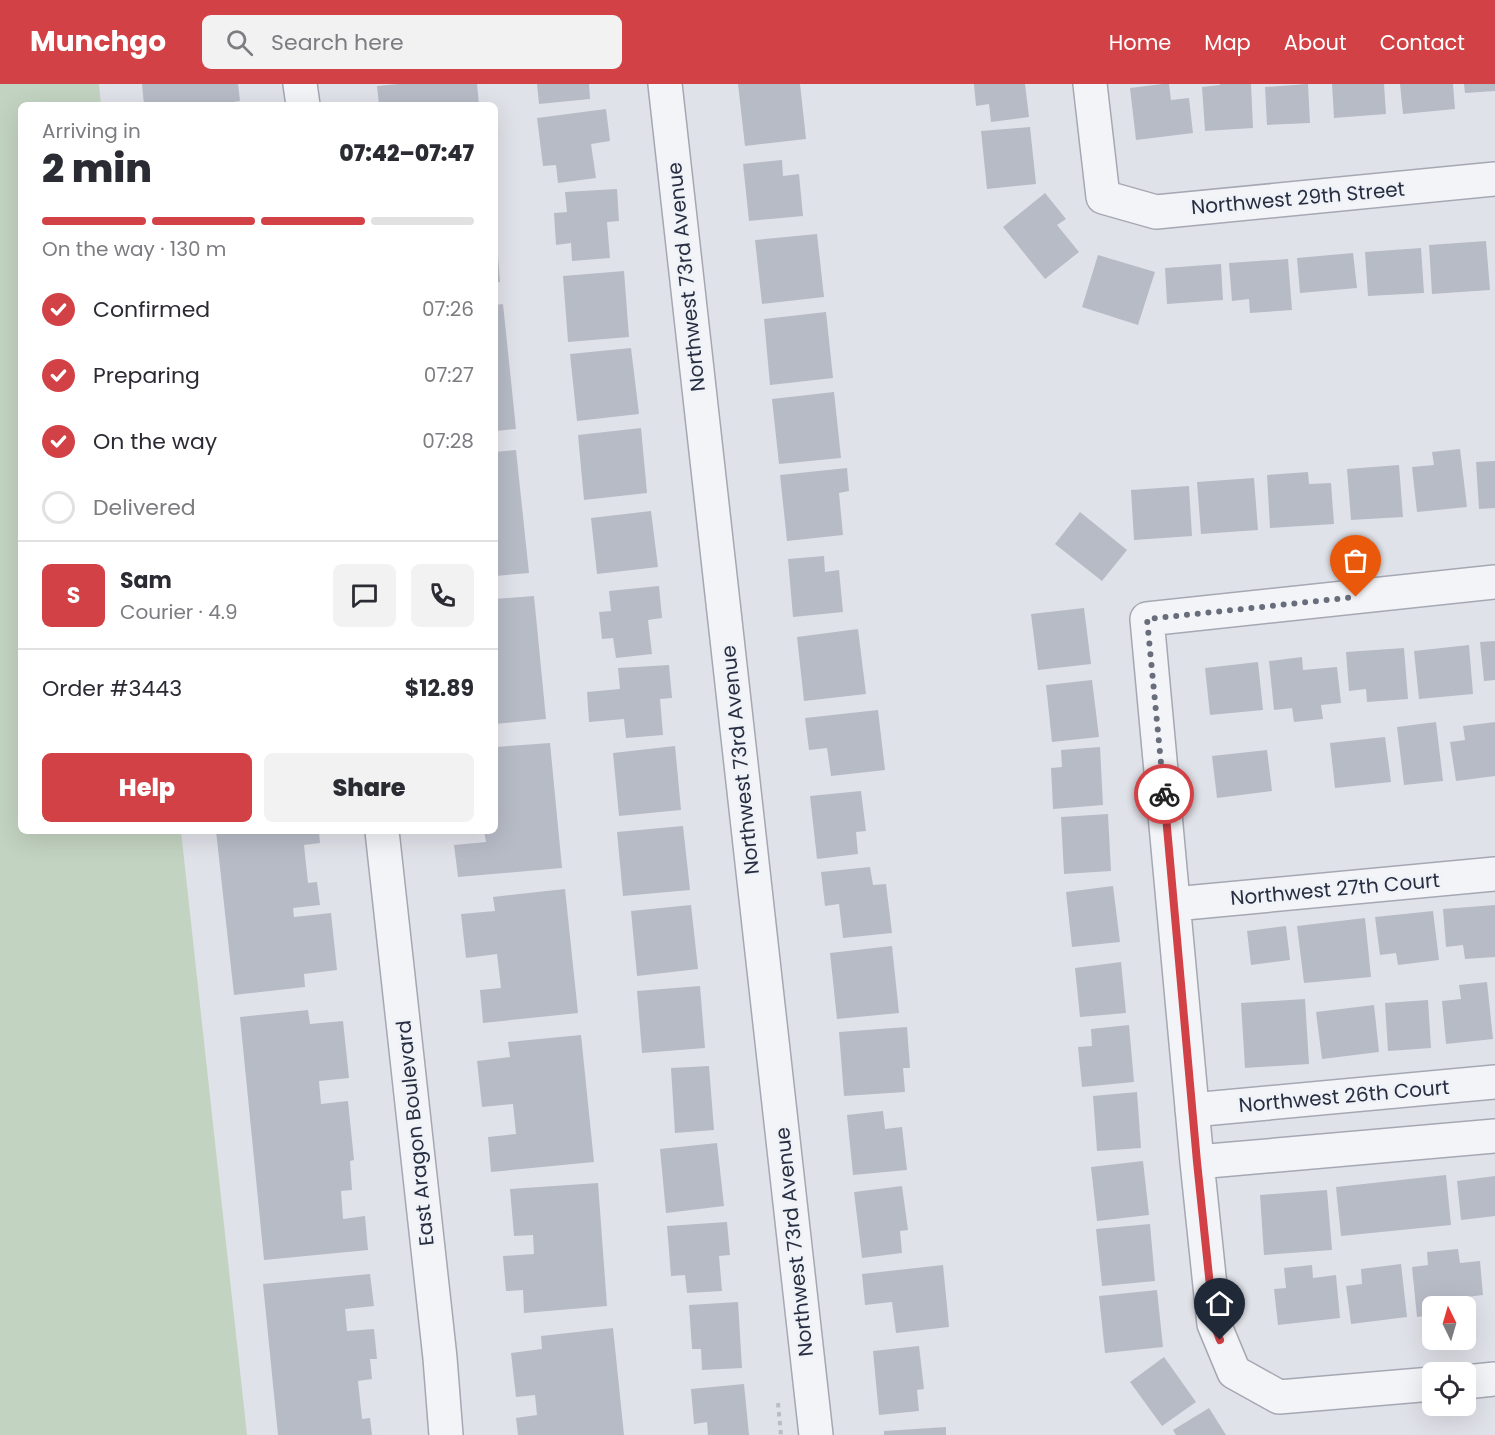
<!DOCTYPE html>
<html lang="en">
<head>
<meta charset="utf-8">
<style>
	:root { --surface:#fff; --page:#f2f2f3; --text:#2b2b33; --muted:#7c7c81; --line:#e1e1e2; --accent:#d24146 }
	body { margin:0; font-family:Poppins,sans-serif; background:var(--page); color:var(--text); height:100vh; display:flex; flex-direction:column; font-size:22px; white-space:nowrap }
	* { box-sizing:border-box; margin:0 }
	p { font-size:20px; color:var(--muted) }
	.icon { flex:none; width:33px; height:33px; fill:none; stroke:currentColor; stroke-width:2; stroke-linecap:round; stroke-linejoin:round }
	.map { position:relative; flex:1; overflow:hidden }
	.sheet { position:absolute; left:18px; top:18px; width:480px; height:732px; display:flex; flex-direction:column; background:var(--surface); border-radius:9px; box-shadow:0 6px 24px #0002 }
	.sheet>* { flex:none }
	.needle { width:39px; rotate:355deg }
	.fabs { position:absolute; left:1422px; top:1212px; display:grid; gap:12px }
	.fabs a { display:grid; place-items:center; width:54px; height:54px; border-radius:9px; background:var(--surface); box-shadow:0 6px 24px #0002; font-size:30px }
	.pin { position:absolute; display:grid; place-items:center; width:51px; height:51px; color:#fff; margin:-62px -26px; border-radius:50% 50% 50% 0; rotate:-45deg; box-shadow:0 0 6px #0007 }
	.pin .icon { rotate:45deg }
	.courier { position:absolute; display:grid; place-items:center; width:60px; height:60px; margin:-30px; border:4px solid #d24146; border-radius:50%; background:#fff; color:#222; box-shadow:0 2px 8px #0007 }
	.headline em { font-style:normal; font-weight:800 }
	.headline div { display:flex; flex-direction:column-reverse }
	.headline { display:flex; align-items:center; justify-content:space-between; height:102px; padding:0 24px }
	h1 { font-size:39px; font-weight:800; line-height:45px }
	.bar { display:grid; grid-template-columns:repeat(4,1fr); gap:9px 6px; align-content:center; height:72px; padding:0 24px }
	.bar i { height:8px; border-radius:4px; background:var(--line) }
	.bar .active { background:var(--accent) }
	.bar p { grid-column:span 4 }
	.line { display:flex; align-items:center; gap:15px; padding:0 24px; border-top:2px solid var(--line) }
	.line div { flex:1 }
	.round { display:grid; place-items:center; flex:none; width:63px; height:63px; border-radius:9px; background:var(--page) }
	ol { padding:0 24px; list-style:none }
	li { display:flex; align-items:center; gap:18px; height:66px }
	li p { margin-inline-start:auto }
	li .icon { padding:6px; border-radius:50%; background:var(--accent); color:#fff; stroke-width:4 }
	li:last-child { color:var(--muted) }
	li i { width:33px; height:33px; border:3px solid var(--line); border-radius:50% }
	.primary-button { display:flex; gap:12px; margin-top:auto; padding:12px 24px }
	.primary-button a { flex:1; height:69px; border-radius:9px; background:var(--accent); color:#fff; font-size:24px; font-weight:800; line-height:69px; text-align:center }
	.primary-button a+a { background:var(--page); color:var(--text) }
	header { display:flex; align-items:center; gap:36px; box-sizing:border-box; height:84px; padding:0 30px; background:var(--accent); color:#fff }
	header strong { font-size:28px }
	nav { display:flex; gap:33px; margin-inline-start:auto; font-size:21px }
	.search { width:420px; height:54px; background:var(--page); display:flex; align-items:center; gap:15px; box-sizing:border-box; padding:0 21px; border-radius:9px; color:var(--muted); font-size:22px }
	.map>svg:first-child { display:block }
</style>
</head>
<body>
<header>
<strong>Munchgo</strong>
<div class="search"><svg class="icon" aria-label="search" viewBox="0 0 24 24"><circle cx="10" cy="10" r="6"/><path d="M15 15l6 6"/></svg>Search here</div>
<nav><a>Home</a><a>Map</a><a>About</a><a>Contact</a></nav>
</header>
<div class="map">
<svg width="1495" height="1351" viewBox="0 0 1495 1351">
	<rect width="100%" height="100%" fill="#e0e2e9"/>
	<path fill="#c3d3c1" d="M0,0h99l2,21h-80v726h160l66,604h-247z"/>
	<path fill="#b7bbc6" d="M142,0h96l2,17 -7,1 1,3h-90z
		M398,0h79l2,21h-100l-2,-19z
		M537,0h52l1,15 -51,5z
		M738,0h62l6,55 -61,7z
		M974,0h51l4,33 -38,5 -2,-18 -13,2z
		M1163,0h6l2,16 18,-2 4,35 -57,7 -6,-52z
		M1220,0h31l2,44 -48,3 -3,-44 18,-2z
		M1308,0l2,39 -43,2 -2,-38z
		M1332,0h52l2,30 -52,4z
		M1400,0h53l2,25 -52,5z
		M1464,0h31v7l-30,2z
		M606,25l4,32 -19,3 5,34 -38,5 -2,-18 -13,1 -6,-48z
		M1030,43l6,57 -49,5 -6,-58z
		M782,76l1,16 16,-2 4,42 -54,5 -6,-57z
		M617,105l2,32 -12,1 3,36 -38,3 -1,-18 -15,2 -2,-32 13,-1 -2,-20z
		M1045,109l21,26 -9,6 22,27 -34,27 -42,-52z
		M817,150l7,63 -62,7 -7,-64z
		M1486,157l4,49 -58,4 -3,-49z
		M497,160l3,38 -5,1v-38z
		M1421,164l3,45 -56,3 -3,-44z
		M1353,169l4,35 -57,5 -3,-35z
		M1098,171l57,17 -17,53 -56,-18z
		M1288,175l4,51 -42,3 -1,-14 -17,2 -3,-38z
		M1221,180l2,36 -56,4 -2,-36z
		M624,187l5,66 -61,5 -5,-66z
		M503,220l13,125 -21,2v-126z
		M826,228l7,66 -63,7 -6,-66z
		M631,264l8,66 -62,7 -7,-67z
		M834,308l7,66 -62,6 -7,-65z
		M641,344l6,65 -63,7 -6,-65z
		M1460,365l7,58 -50,5 -5,-45 22,-2 -2,-13z
		M516,366l13,123 -34,3v-124z
		M1495,377v47l-16,1 -3,-47z
		M1399,381l4,52 -52,3 -4,-51z
		M847,384l2,23 -10,2 4,42 -56,6 -7,-66z
		M1308,388l1,12 22,-1 3,41 -64,4 -3,-53z
		M1254,394l4,52 -57,4 -4,-52z
		M1189,402l3,50 -58,4 -3,-50z
		M651,427l7,56 -61,7 -6,-56z
		M1080,428l47,38 -25,31 -47,-37z
		M824,472l1,16 14,-2 4,42 -50,5 -5,-58z
		M659,502l3,32 -14,2 4,34 -36,4 -3,-20 -11,1 -3,-27 12,-1 -2,-20z
		M534,512l12,123 -51,5v-125z
		M1084,524l7,56 -53,6 -7,-56z
		M858,545l8,65 -62,7 -7,-64z
		M1495,557v39l-11,1 -4,-39z
		M1469,561l4,49 -54,5 -5,-48z
		M1404,564l4,51 -41,3 -1,-13 -17,2 -3,-39z
		M1302,573l1,13 34,-3 4,36 -20,2 2,14 -29,3 -2,-14 -18,2 -5,-49z
		M1258,578l5,48 -53,5 -5,-47z
		M669,581l3,33 -12,1 3,36 -37,3 -2,-19 -35,3 -2,-30 33,-3 -2,-21z
		M1092,596l7,57 -47,5 -6,-57z
		M878,626l7,60 -54,6 -4,-28 -18,2 -4,-32z
		M1436,638l7,59 -39,4 -7,-58z
		M1495,638v54l-39,5 -6,-39 15,-2 -2,-14z
		M1385,653l6,45 -56,6 -5,-45z
		M550,659l12,125 -104,9 -4,-32 32,-3 -2,-11h11v-84z
		M675,662l6,64 -62,6 -6,-63z
		M1100,663l3,58 -50,4 -2,-41 11,-1 -1,-17z
		M1267,666l5,41 -55,7 -5,-42z
		M861,707l5,40 -10,1 2,22 -41,5 -7,-63z
		M1108,730l3,57 -47,3 -3,-57z
		M683,742l7,64 -67,6 -6,-64z
		M216,747h103l1,12 -16,2 4,38 9,-1 3,23 -27,3 1,9 37,-4 6,57 -33,4 1,13 -71,8z
		M870,783l3,18 13,-1 6,49 -49,5 -4,-34 -14,2 -4,-34z
		M1113,802l7,56 -48,5 -6,-55z
		M565,805l13,124 -95,10 -3,-33 21,-2 -4,-34 -31,4 -5,-44 34,-3 -2,-14z
		M691,821l7,64 -61,7 -6,-65z
		M1495,821v52l-30,2 -2,-14 -17,2 -3,-38z
		M1433,827l6,49 -41,5 -2,-12 -16,2 -5,-38z
		M1365,834l6,59 -67,6 -7,-57z
		M1286,842l4,34 -39,5 -4,-34z
		M892,862l7,67 -62,6 -7,-66z
		M1121,878l5,51 -46,4 -5,-49z
		M1487,898l6,57 -47,5 -4,-43 19,-2 -2,-14z
		M700,902l5,62 -63,5 -5,-62z
		M1305,915l4,65 -64,4 -4,-65z
		M1428,916l3,48 -43,3 -3,-48z
		M1374,921l5,47 -57,7 -6,-47z
		M308,926l2,14 33,-3 6,57 -30,3 2,23 27,-3 6,59 -4,1 2,29 -11,1 2,28 22,-3 3,34 -104,10 -24,-243z
		M1129,941l5,57 -52,5 -4,-40 14,-1 -1,-17z
		M907,943l3,41h-7l2,24 -61,4 -5,-64z
		M581,951l13,127 -103,10 -3,-35 28,-3 -3,-30 -31,3 -5,-46 33,-4 -2,-15z
		M709,982l5,64 -39,3 -4,-65z
		M1137,1008l4,56 -44,3 -4,-55z
		M883,1027l2,18 17,-2 5,43 -54,5 -6,-60z
		M717,1059l7,63 -58,7 -6,-64z
		M1143,1077l6,54 -52,6 -6,-54z
		M1446,1091l5,50 -110,11 -5,-49z
		M1495,1092v40l-34,4 -4,-39z
		M598,1099l9,123 -83,7 -1,-23 -17,1 -3,-35 31,-2 -1,-19 -19,1 -4,-47z
		M902,1102l6,44 -8,1 2,22 -40,5 -8,-66z
		M1327,1106l5,60 -68,5 -4,-60z
		M727,1138l3,33 -11,1 3,35 -35,2 -2,-18 -14,1 -4,-50z
		M1150,1140l5,57 -53,5 -6,-57z
		M1458,1165l2,14 20,-2 3,34 -33,4v7h-18v9l-15,2 -5,-50 16,-2 -1,-13z
		M1401,1180l6,53 -56,7 -5,-38 16,-2 -1,-15z
		M943,1181l6,62 -53,6 -4,-31 -27,3 -3,-31z
		M1312,1181l1,13 23,-3 4,43 -62,7 -4,-36 12,-1 -2,-20z
		M370,1190l4,32 -29,3 2,22 27,-2 3,30h-7l2,20 -14,2 4,38 8,-1 2,17h-94l-15,-151z
		M1157,1206l6,57 -58,6 -6,-57z
		M738,1218l4,66 -40,2 -1,-21h-9l-3,-44z
		M613,1244l11,107h-106l-2,-17 21,-3 -2,-20 -19,2 -5,-44 31,-4 -1,-13z
		M919,1262l5,43 -7,1 2,21 -40,4 -6,-64z
		M1164,1273l32,45 -34,24 -32,-44z
		M744,1300l5,51h-41l-1,-13 -13,2 -3,-35z
		M1209,1324l17,27h-50l-3,-5z
		M946,1343v8h-62v-4z"/>
	<g fill="none" stroke-linecap="round" stroke-linejoin="round">
		<g stroke="#a5a8b3" stroke-width="36">
			<path id="minor" d="M300,0l3,21
				M665,0l151,1351
				M1090,0l13,113 53,15 339,-33
				M382,747l58,527 6,77
				M1174,820l321,-30
				M1192,1026l303,-28
				M1197,1078l298,-26
				M1466,1298l29,-3
				M1432,1300l-153,13 -45,-25 -20,-48 -17,-162 -50,-543 348,-37"/>
		</g>
		<path stroke="#babdc4" stroke-width="4" stroke-dasharray="4.5 4.5" stroke-linecap="butt" d="M778,1319l3,32"/>
		<use href="#minor" stroke="#f3f4f7" stroke-width="33"/>
	</g>
	<g fill="none" stroke-linecap="round" stroke-linejoin="round">
		<path stroke="#686d7c" stroke-width="6" stroke-dasharray="0 10.8" d="M1164,710l-17,-175 209,-22"/>
		<path stroke="#d24146" stroke-width="8" d="M1164,710l33,368 17,162 6,16"/>
	</g>
	<g text-anchor="middle" stroke-width="5" stroke-linejoin="round" paint-order="stroke">
		<g font-size="20" fill="#282e41" stroke="#eff2f7">
			<text transform="translate(1298 114) rotate(-5)" y="7">Northwest 29th Street</text>
			<text transform="translate(686 193) rotate(-96)" y="7">Northwest 73rd Avenue</text>
			<text transform="translate(740 676) rotate(-96)" y="7">Northwest 73rd Avenue</text>
			<text transform="translate(1335 805) rotate(-5)" y="7">Northwest 27th Court</text>
			<text transform="translate(1344 1012) rotate(-5)" y="7">Northwest 26th Court</text>
			<text transform="translate(415 1049) rotate(-96)" y="7">East Aragon Boulevard</text>
			<text transform="translate(794 1158) rotate(-96)" y="7">Northwest 73rd Avenue</text>
		</g>
	</g>
</svg>
<div class="fabs">
<a><svg class="needle" viewBox="-14 -14 28 28"><path d="M0-13l5 13h-10z" fill="#e53935"/><path d="M0 13l5-13h-10z" fill="#7c7c81"/></svg></a>
<a><svg class="icon" aria-label="locate" viewBox="0 0 24 24"><circle cx="12" cy="12" r="6"/><path d="M12 2v4M12 18v4M2 12h4M18 12h4"/></svg></a>
</div>
<div class="pin" style="left:1356px;top:513px;background:#ea580c"><svg class="icon" aria-label="bag" viewBox="0 0 24 24"><path d="M5 8h14l-1 12H6zM9 8a3 3 0 0 1 6 0"/></svg></div>
<div class="pin" style="left:1220px;top:1256px;background:#1f2937"><svg class="icon" aria-label="home" viewBox="0 0 24 24"><path d="M3 11l9-7 9 7M6 9v11h12V9"/></svg></div>
<div class="courier" style="left:1164px;top:710px"><svg class="icon" aria-label="bike" viewBox="0 0 24 24"><circle cx="6" cy="16" r="4"/><circle cx="18" cy="16" r="4"/><path d="M6 16l4-8h5l3 8M10 8l3 8H6M13 5h3"/></svg></div>
<section class="sheet">
<div class="headline"><div><h1>2 min</h1><p>Arriving in</p></div><em>07:42–07:47</em></div>
<div class="bar"><i class="active"></i><i class="active"></i><i class="active"></i><i></i><p>On the way · 130 m</p></div>
<ol>
<li><svg class="icon" aria-label="check" viewBox="0 0 24 24"><path d="M5 12l5 5 9-10"/></svg>Confirmed<p>07:26</p></li>
<li><svg class="icon" aria-label="check" viewBox="0 0 24 24"><path d="M5 12l5 5 9-10"/></svg>Preparing<p>07:27</p></li>
<li><svg class="icon" aria-label="check" viewBox="0 0 24 24"><path d="M5 12l5 5 9-10"/></svg>On the way<p>07:28</p></li>
<li><i></i>Delivered</li>
</ol>
<div class="line" style="height:108px"><b class="round" style="background:var(--accent);color:#fff">S</b><div><b>Sam</b><p>Courier · 4.9</p></div><a class="round"><svg class="icon" aria-label="chat" viewBox="0 0 24 24"><path d="M4 5h16v11H9l-5 4z"/></svg></a><a class="round"><svg class="icon" aria-label="phone" viewBox="0 0 24 24"><path d="M5 4h4l2 5-3 2q2 4 5 5l2-3 5 2v4C11 20 4 13 5 4z"/></svg></a></div>
<div class="line" style="height:78px"><div>Order #3443</div><b>$12.89</b></div>
<div class="primary-button"><a>Help</a><a>Share</a></div>
</section>
</div>
</body>
</html>
